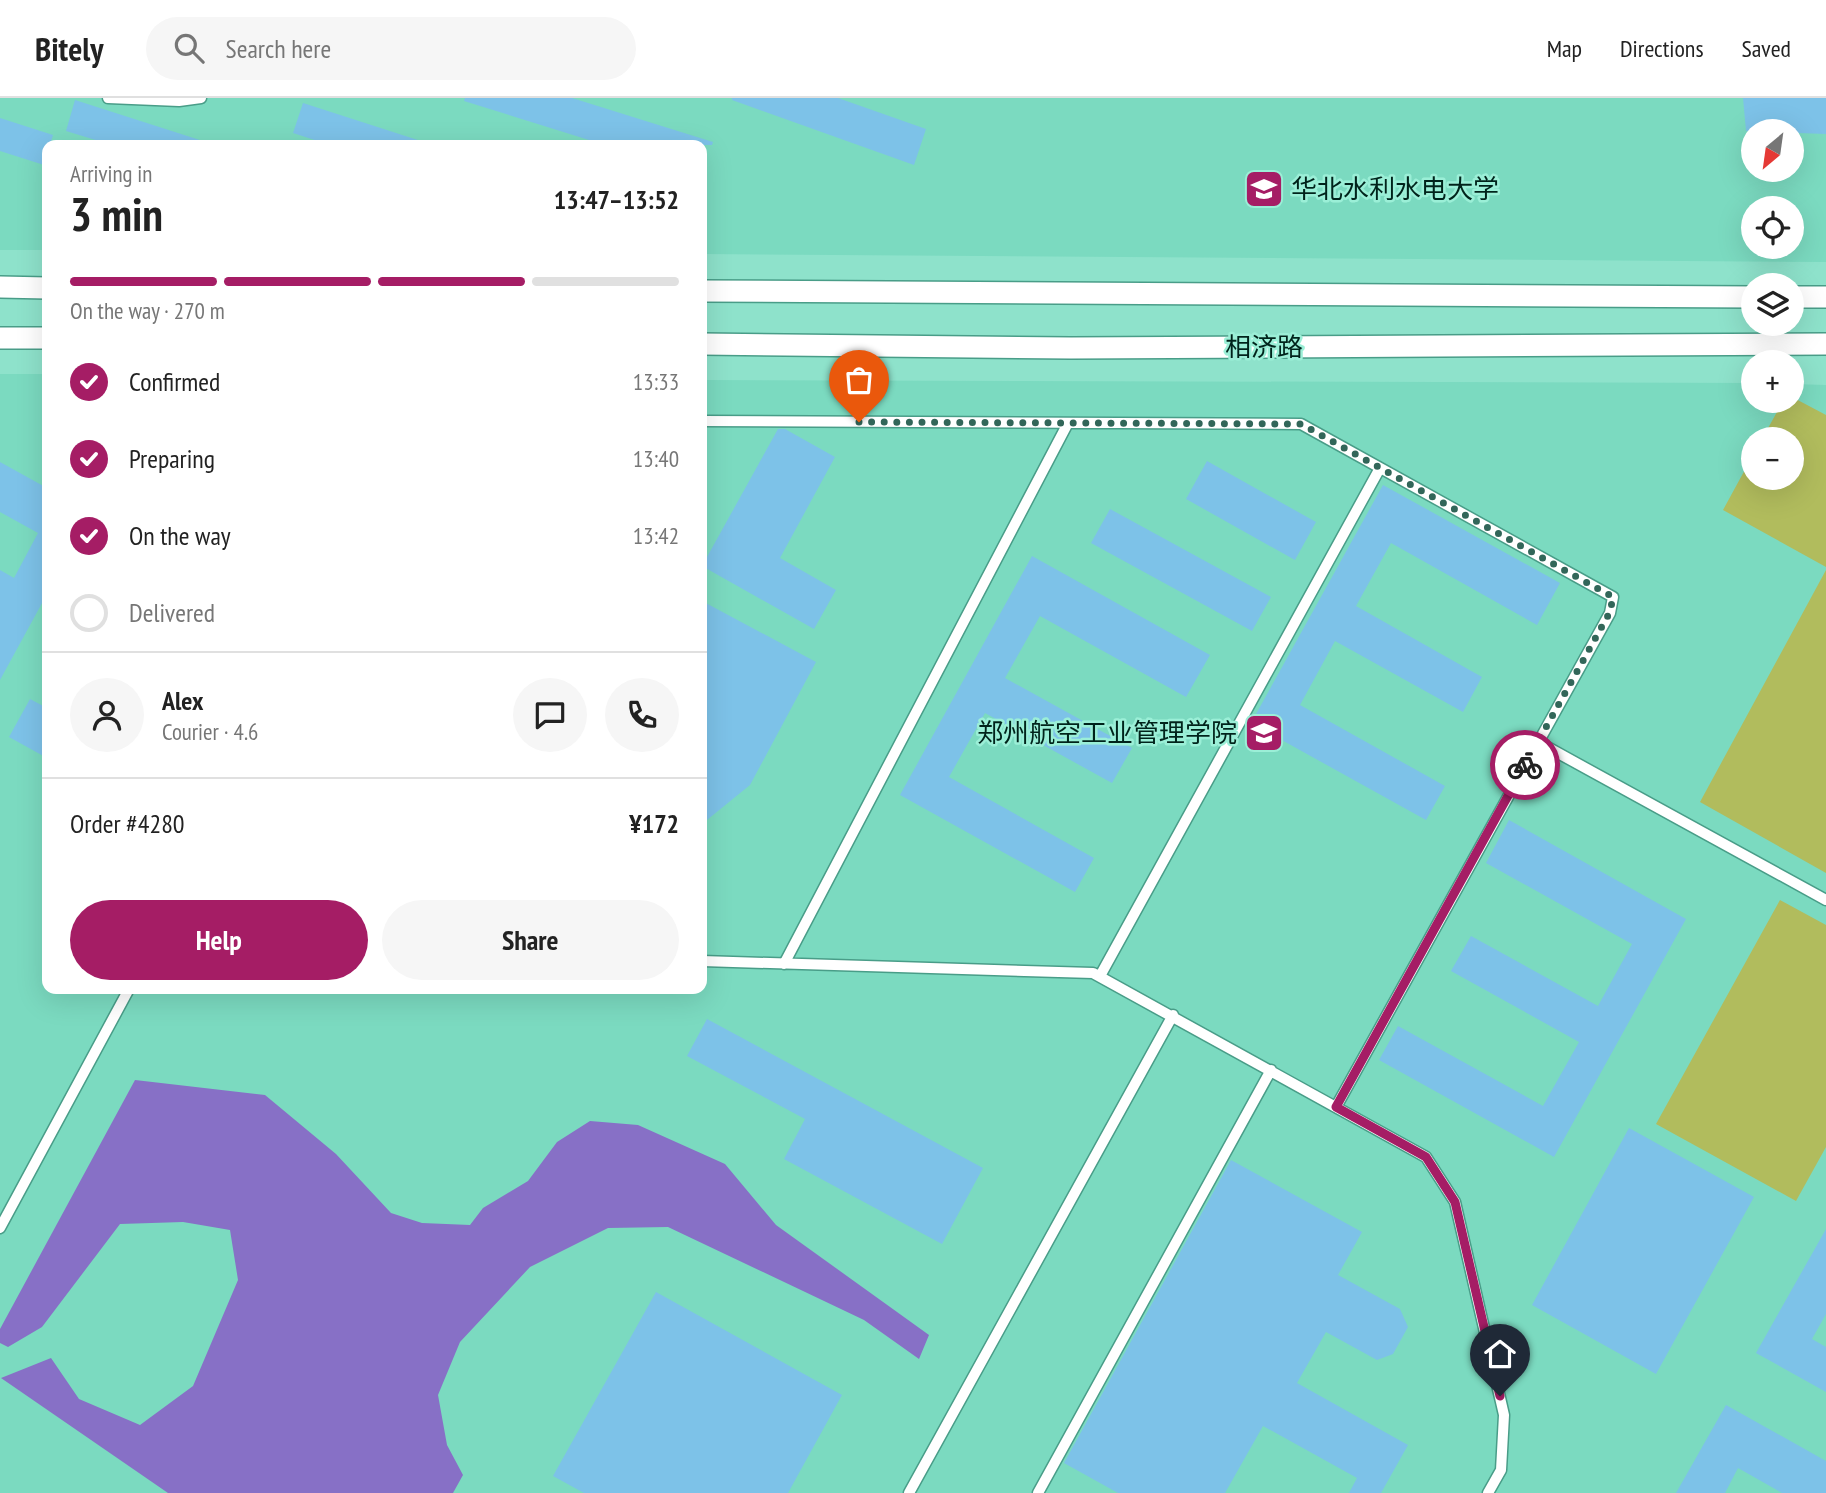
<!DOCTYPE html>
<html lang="en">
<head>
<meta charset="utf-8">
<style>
	:root { --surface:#fff; --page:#f6f6f6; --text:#222; --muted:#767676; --line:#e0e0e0; --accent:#a51d65 }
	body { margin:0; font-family:"PT Sans Narrow","Noto Sans SC",sans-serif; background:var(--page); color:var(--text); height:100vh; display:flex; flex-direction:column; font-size:26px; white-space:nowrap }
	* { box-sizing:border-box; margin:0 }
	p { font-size:23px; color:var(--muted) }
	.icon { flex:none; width:38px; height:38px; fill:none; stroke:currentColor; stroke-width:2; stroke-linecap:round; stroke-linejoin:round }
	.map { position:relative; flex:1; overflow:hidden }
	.sheet { position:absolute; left:42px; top:42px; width:665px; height:854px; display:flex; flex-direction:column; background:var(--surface); border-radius:14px; box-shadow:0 7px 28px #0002 }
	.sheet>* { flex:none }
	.needle { width:46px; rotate:209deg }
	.buttons { position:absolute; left:1741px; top:21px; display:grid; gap:14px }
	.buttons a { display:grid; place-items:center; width:63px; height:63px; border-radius:50%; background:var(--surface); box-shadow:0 7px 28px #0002; font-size:35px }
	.pin { position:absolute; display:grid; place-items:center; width:60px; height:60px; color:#fff; margin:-72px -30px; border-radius:50% 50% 50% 0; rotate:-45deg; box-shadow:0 0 7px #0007 }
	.pin .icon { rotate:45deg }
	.courier { position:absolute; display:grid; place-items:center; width:70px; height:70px; margin:-35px; border:5px solid #a51d65; border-radius:50%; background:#fff; color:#222; box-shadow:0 2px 9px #0007 }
	.overview em { font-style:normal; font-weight:700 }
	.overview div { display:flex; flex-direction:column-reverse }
	.overview { display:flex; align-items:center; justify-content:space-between; height:119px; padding:0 28px }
	h1 { font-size:46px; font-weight:700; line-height:52px }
	.bar { display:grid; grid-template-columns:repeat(4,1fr); gap:10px 7px; align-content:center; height:84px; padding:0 28px }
	.bar i { height:9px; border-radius:5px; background:var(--line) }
	.bar .active { background:var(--accent) }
	.bar p { grid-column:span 4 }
	.line { display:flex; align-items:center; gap:18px; padding:0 28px; border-top:2px solid var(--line) }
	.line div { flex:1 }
	.round { display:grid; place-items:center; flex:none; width:74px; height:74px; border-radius:37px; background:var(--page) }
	ol { padding:0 28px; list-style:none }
	li { display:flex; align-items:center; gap:21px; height:77px }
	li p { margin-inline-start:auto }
	li .icon { padding:7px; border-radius:50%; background:var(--accent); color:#fff; stroke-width:4 }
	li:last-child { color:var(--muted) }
	li i { width:38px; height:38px; border:4px solid var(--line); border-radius:50% }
	.action { display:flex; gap:14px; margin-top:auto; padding:14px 28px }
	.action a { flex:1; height:80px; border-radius:42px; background:var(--accent); color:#fff; font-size:28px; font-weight:700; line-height:80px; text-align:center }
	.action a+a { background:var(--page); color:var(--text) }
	header { display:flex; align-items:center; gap:42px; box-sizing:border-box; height:98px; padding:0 35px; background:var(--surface); border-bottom:2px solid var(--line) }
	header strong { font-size:33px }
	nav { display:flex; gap:38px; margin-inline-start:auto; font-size:24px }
	.search { width:490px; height:63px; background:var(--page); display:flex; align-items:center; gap:18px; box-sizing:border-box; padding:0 24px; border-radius:38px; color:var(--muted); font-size:26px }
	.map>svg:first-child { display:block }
</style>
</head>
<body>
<header>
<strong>Bitely</strong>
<div class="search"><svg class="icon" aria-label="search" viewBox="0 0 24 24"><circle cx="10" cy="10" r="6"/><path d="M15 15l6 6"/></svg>Search here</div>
<nav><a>Map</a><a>Directions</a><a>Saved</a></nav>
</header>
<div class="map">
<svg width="1826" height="1395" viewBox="0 0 1826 1395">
	<rect width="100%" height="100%" fill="#8ee2cb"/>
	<path fill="#7bdac0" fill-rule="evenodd" d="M0,0h1826v164l-1124,-8v-109h-655v105h-47zM1754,33h38v39h-38zM1754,110h38v39h-38z
		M0,276h47v615h655v-609l1051,3 1,18h38v-17l34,1v1108h-1826zM1754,341h38v39h-38z"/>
	<path fill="#b1bc5d" d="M1792,299l34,18v152l-103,-57 30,-55 1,23h38v-39h-30l21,-38h9z
		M1826,472v303l-126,-71z
		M1780,802l46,25v222l-30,54 -140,-77z"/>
	<path fill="#8770c6" d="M135,982l130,15 71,59 55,59 31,10 48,2 13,-17 45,-27 29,-39 33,-21 48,4 87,39 51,61 153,110 -10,24 -55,-39 -196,-93 -60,1 -78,39 -70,75 -22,53 9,50 16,30 -10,18h-285l-167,-115 50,-20 28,41 61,26 53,-39 45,-106 -8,-50 -47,-8 -63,2 -78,103 -34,20 -8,-4v-14z"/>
	<path fill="#7dc2e8" d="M465,0h107l141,44 -1,3h-107l-141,-44z
		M732,0h106l88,31 -12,36 -182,-65z
		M1743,0h83v36l-80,-3z
		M75,2l131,42v3h-94l-46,-14z
		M303,5l121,39 -1,3h-93l-37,-12z
		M0,20l53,17 -3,10h-3l-3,20 -44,-14z
		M778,331h7l50,28 -55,101 56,32 -22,39 -112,-63z
		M1207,363l109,61 -21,38 -109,-61z
		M0,364l47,26v106l-47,86v-110l14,8 24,-45 -38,-21z
		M1383,387l177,98 -23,42 -146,-82 -35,63 126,71 -19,35 -128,-71 -35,64 145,81 -19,34 -175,-97z
		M1110,411l161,88 -19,34 -161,-88z
		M1032,458l178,99 -24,42 -146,-81 -35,62 127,70 -20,35 -127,-70 -36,64 145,81 -19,34 -175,-97z
		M702,503l114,61 -66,123 -48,39z
		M30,601l17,9v50l-38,-21z
		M1509,722l177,99 -132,238 -175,-97 19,-34 145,80 36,-64 -128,-71 20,-35 127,70 34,-62 -146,-81z
		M707,921l276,149 -41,76 -158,-85 21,-40 -118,-63z
		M1629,1030l125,69 -98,177 -124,-69z
		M1231,1062l131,72 -24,43 62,34 8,18 -15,27 -16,6 -51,-28 -29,51 111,62 -27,48h-32l8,-15 -94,-52 -38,67h-107l-54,-30z
		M1826,1131v85l-14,25 14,8v45l-70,-39z
		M656,1194l186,103 -54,98h-204l-31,-17z
		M1726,1307l100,56v32h-44l-44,-25 -13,25h-49z"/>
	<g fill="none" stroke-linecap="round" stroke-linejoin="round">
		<g stroke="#499d88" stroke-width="13">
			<path id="lane" d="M108,0l71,3 22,-3
				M702,323l599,3 312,173 -3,16 -274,494
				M1538,644l288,158
				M702,863l391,12 333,184 29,45 49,213 -3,55 -13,23
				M784,866l284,-541
				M1100,878l280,-508
				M0,1130l129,-239
				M909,1395l264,-478
				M1038,1395l233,-423"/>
		</g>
		<g stroke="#499d88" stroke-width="24">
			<path id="street" d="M0,189l47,1
				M702,193l1052,6
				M1792,199h34
				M0,240h47
				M702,246l369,4 755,-4"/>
		</g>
		<use href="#lane" stroke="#fff" stroke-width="10"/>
		<use href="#street" stroke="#fff" stroke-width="21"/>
	</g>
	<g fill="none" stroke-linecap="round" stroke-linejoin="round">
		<path stroke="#326659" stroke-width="7" stroke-dasharray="0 12.6" d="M859,324l442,2 312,173 -3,15 -85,153"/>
		<path stroke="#a51d65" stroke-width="9" d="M1500,1298l-45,-194 -29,-45 -90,-50 189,-342"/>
	</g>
	<defs>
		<g id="university-square" transform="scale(2.0125)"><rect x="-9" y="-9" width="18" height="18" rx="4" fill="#a51d65" stroke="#9befd7"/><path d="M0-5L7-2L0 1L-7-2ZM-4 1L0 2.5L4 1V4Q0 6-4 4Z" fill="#fff"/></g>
	</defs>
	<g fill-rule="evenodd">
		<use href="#university-square" x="1264" y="91"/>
		<use href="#university-square" x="1264" y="635"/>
	</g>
	<g text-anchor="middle" stroke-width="5" stroke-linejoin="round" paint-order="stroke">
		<g font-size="26" fill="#00231b" stroke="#9befd7" text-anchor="start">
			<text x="1291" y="100">华北水利水电大学</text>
			<text x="1237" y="644" text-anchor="end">郑州航空工业管理学院</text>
		</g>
		<g font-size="26" fill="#00231b" stroke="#9befd7">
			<text x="1264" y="258">相济路</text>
		</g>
	</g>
</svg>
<div class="buttons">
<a><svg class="needle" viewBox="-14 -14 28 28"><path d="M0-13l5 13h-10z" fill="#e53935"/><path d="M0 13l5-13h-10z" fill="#767676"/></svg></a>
<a><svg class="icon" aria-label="locate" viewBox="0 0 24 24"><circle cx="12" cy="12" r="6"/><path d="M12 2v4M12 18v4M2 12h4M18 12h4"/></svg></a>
<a><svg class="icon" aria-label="layers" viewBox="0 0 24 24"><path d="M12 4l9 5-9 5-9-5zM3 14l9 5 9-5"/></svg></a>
<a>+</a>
<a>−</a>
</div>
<div class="pin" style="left:859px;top:324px;background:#ea580c"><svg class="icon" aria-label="bag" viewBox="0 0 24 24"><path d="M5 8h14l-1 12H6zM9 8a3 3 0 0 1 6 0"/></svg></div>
<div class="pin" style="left:1500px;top:1298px;background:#1f2937"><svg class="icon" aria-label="home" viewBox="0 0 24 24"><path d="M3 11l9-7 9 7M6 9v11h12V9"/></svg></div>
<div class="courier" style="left:1525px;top:667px"><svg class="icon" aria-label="bike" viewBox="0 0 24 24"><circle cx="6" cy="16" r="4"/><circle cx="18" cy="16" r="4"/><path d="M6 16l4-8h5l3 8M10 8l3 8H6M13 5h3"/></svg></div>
<section class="sheet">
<div class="overview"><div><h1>3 min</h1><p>Arriving in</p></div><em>13:47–13:52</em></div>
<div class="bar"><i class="active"></i><i class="active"></i><i class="active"></i><i></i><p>On the way · 270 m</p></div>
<ol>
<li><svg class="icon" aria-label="check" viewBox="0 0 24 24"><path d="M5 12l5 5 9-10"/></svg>Confirmed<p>13:33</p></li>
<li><svg class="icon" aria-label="check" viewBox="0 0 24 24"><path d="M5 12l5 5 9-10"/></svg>Preparing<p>13:40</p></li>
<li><svg class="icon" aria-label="check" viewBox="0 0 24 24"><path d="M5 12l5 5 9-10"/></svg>On the way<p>13:42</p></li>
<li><i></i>Delivered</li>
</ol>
<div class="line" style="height:126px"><a class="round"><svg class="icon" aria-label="person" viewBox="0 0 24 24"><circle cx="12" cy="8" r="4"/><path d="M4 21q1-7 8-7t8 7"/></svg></a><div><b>Alex</b><p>Courier · 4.6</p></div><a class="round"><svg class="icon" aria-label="chat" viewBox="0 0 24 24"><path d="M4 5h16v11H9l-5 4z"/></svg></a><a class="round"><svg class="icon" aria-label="phone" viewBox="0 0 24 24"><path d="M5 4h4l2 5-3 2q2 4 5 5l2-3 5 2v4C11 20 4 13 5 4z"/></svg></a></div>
<div class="line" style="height:91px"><div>Order #4280</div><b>¥172</b></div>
<div class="action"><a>Help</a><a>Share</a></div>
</section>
</div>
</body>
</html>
